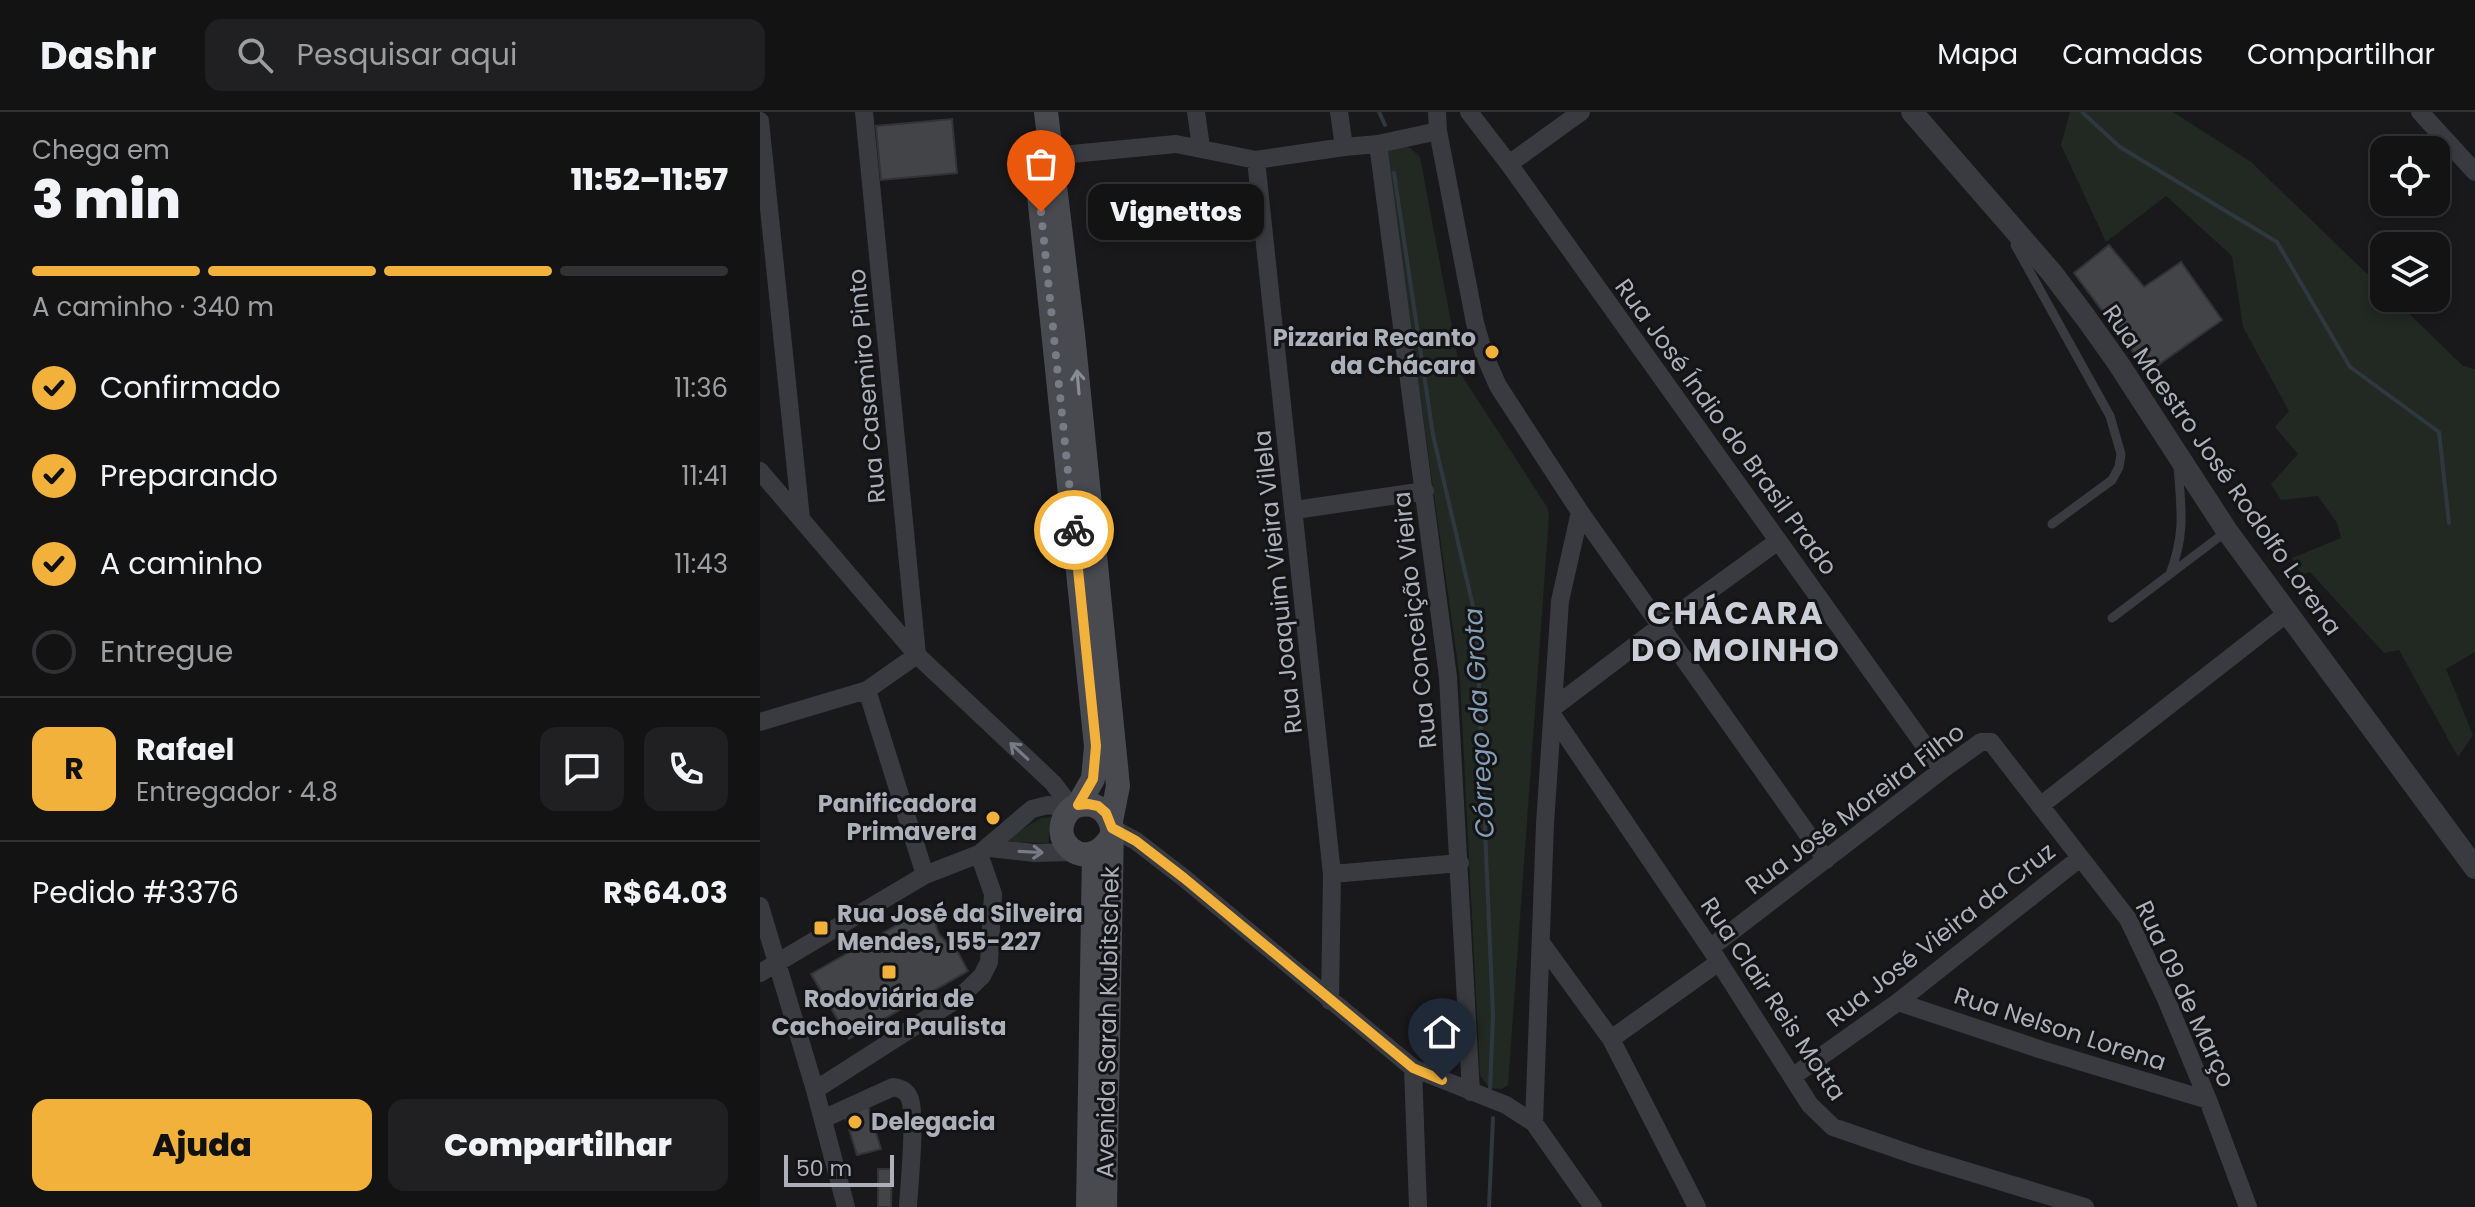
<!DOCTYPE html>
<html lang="pt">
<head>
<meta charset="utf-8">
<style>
	:root { --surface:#131314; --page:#202022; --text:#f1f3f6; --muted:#9d9ea0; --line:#323234; --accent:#f1b13b }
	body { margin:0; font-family:Poppins,sans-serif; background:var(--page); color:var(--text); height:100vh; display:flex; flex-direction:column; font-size:30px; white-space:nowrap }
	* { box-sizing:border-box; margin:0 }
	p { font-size:26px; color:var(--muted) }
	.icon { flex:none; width:44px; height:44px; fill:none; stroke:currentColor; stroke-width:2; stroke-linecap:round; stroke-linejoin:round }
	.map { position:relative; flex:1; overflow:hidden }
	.side { display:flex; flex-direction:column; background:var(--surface); width:760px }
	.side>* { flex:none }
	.controls { position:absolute; left:1610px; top:24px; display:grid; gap:16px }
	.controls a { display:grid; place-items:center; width:80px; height:80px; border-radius:16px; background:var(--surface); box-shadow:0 4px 12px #0003,0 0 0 2px var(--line); font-size:40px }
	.scale { position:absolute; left:24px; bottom:20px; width:110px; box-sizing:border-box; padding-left:8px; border:4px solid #abb0bb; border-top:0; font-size:22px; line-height:28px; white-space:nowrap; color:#abb0bb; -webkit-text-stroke:6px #141416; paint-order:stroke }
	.pin { position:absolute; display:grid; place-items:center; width:68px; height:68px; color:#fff; margin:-82px -34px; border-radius:50% 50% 50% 0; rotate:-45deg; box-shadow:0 0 8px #0007 }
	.pin .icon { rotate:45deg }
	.courier { position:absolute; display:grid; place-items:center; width:80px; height:80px; margin:-40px; border:6px solid #f1b13b; border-radius:50%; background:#fff; color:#222; box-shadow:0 2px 10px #0007 }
	.bubble { position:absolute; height:56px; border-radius:16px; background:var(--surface); box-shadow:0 4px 12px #0003,0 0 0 2px var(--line); font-size:26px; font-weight:800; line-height:56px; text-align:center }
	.overview em { font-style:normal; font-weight:800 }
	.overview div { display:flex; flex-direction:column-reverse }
	.overview { display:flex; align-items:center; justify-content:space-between; height:136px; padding:0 32px }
	h1 { font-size:52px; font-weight:800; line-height:60px }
	.bar { display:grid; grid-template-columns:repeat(4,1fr); gap:12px 8px; align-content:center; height:96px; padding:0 32px }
	.bar i { height:10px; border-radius:6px; background:var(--line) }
	.bar .active { background:var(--accent) }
	.bar p { grid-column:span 4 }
	.line { display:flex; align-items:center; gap:20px; padding:0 32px; border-top:2px solid var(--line) }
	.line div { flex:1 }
	.round { display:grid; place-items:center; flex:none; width:84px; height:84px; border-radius:16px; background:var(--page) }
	ol { padding:0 32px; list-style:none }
	li { display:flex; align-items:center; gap:24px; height:88px }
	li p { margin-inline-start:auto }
	li .icon { padding:8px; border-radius:50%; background:var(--accent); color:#111; stroke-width:4 }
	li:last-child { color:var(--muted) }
	li i { width:44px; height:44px; border:4px solid var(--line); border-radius:50% }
	.primary-button { display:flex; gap:16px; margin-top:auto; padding:16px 32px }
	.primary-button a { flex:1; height:92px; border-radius:16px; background:var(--accent); color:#111; font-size:32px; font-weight:800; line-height:92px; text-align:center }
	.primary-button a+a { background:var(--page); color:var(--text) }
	header { display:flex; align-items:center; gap:48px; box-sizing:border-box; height:112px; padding:0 40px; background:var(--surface); border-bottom:2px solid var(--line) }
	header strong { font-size:38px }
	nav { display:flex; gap:44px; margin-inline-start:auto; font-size:28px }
	.search { width:560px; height:72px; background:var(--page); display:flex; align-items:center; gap:20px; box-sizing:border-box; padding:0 28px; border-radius:16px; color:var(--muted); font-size:30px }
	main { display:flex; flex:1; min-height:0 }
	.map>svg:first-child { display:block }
</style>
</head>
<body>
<header>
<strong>Dashr</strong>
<div class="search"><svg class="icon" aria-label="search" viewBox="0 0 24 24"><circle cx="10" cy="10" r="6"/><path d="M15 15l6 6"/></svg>Pesquisar aqui</div>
<nav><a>Mapa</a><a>Camadas</a><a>Compartilhar</a></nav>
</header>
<main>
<section class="side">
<div class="overview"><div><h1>3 min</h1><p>Chega em</p></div><em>11:52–11:57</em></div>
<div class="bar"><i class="active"></i><i class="active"></i><i class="active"></i><i></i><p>A caminho · 340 m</p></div>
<ol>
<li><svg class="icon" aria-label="check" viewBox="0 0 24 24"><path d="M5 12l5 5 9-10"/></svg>Confirmado<p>11:36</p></li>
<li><svg class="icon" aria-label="check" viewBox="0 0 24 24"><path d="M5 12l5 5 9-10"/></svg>Preparando<p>11:41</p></li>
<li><svg class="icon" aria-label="check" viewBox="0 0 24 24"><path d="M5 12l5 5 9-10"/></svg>A caminho<p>11:43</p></li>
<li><i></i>Entregue</li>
</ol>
<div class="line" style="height:144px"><b class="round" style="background:var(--accent);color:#111">R</b><div><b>Rafael</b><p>Entregador · 4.8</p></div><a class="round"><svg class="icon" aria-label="chat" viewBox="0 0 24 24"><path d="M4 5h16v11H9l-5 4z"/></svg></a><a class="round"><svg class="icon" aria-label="phone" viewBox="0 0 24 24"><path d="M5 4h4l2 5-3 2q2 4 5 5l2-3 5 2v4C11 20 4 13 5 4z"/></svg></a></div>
<div class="line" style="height:104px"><div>Pedido #3376</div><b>R$64.03</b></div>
<div class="primary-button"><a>Ajuda</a><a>Compartilhar</a></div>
</section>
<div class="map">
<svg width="1715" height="1095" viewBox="0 0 1715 1095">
	<rect width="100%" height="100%" fill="#19191b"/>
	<path fill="#212922" d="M1310,0h103l78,50 133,128v8h9l70,68 12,3v283l-29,17 27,66 -15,22 -59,-107 -15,3 -74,-81 -9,3 -9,-17 49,-20 -4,-15 -19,-27 -37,4 -10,-16 27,-30 -23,-27 14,-16 -46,-84 -11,-71 -66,-60 -60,46 -45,-97z
		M643,34l7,2 10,9 39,208 5,14 83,128 2,9 -41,569 -6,4 -13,-1 -9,-13 -20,-396 -74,-525 4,-5z
		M292,705l-4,26 -47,-1 40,-24z"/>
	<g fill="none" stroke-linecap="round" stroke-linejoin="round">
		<path stroke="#2f383f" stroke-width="4" d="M619,0l6,13
			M1322,0l38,35 157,95 73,125 89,65 10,91
			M634,61l39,262 43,184 17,397 -3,73
			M729,1095l4,-89"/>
	</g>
	<path fill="#434448" stroke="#333337" stroke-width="2" d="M192,7l5,54 -76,7 -5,-54z
		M1349,133l35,42 37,-25 41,58 -74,52 -74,-99z
		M170,794l8,12 -2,8 3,8 7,8 7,1 15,28 -119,68 -38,-65z
		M108,994l13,43 -24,6 -13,-42z
		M118,1057h14l-1,38h-13z"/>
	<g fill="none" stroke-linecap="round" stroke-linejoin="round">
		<path stroke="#3a3b40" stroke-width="9" d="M1255,133l95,171 11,38 -2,13 -7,13 -60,44
			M1410,462c16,-42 11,-65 8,-108
			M1352,506l115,-87"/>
		<path stroke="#3a3b40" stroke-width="18" d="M104,0l53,543
			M436,0l5,35
			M579,0l5,35
			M677,0l1,19 37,192 9,31 14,32 82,126 246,348
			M709,0l40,52 433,606
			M1660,0l55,60
			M0,9l41,398
			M618,32l70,533 23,415
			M291,44l125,-12 80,16 88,-13 34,-3 60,-13
			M496,48l76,714 -2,127
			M749,52l72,-52
			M0,359l157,184 136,128 19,25
			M535,398l130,-19
			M107,578l58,185
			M794,595l107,-81 117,-85
			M793,604l157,232 100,157 23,22 84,29 168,51
			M0,610l107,-32 50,-35
			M1280,694l246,-192
			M352,716l24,13 48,37 229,190 93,37 28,18 59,84
			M229,736l45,5 40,-1
			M572,762l128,-11
			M0,794l55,184 31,117
			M782,832l69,95 86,168
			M950,836l232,-178 39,-28h10l137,177 38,80 42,101 40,107
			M0,861l165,-98 54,-21 53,-45 16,-4 12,2 7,6
			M1138,890l144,48 166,50
			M851,927l108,-77
			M653,956l5,139
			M1032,965l106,-75 182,-144
			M55,978l144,-92 23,-22 7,-14 4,-68 -14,-40
			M63,1007l70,-32c7,1 13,3 16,10 8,15 0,89 -1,110
			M774,1011l11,-299 15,-223 20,-89"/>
		<path stroke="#3a3b40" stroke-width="22" d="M1152,0l140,161 34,45 32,45 109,168 248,337"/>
		<path stroke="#484a50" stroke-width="24" d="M286,0l27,222 45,452 -7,35
			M276,54l60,580 -3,33 -15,26
			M328,1095l6,-353
			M345,1095l7,-379c-4,-20 -22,-29 -40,-20 -31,29 14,70 39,29"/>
	</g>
	<defs><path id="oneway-shaft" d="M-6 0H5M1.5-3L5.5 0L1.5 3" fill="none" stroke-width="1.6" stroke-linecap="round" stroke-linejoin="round" transform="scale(2)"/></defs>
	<use stroke="#888c96" href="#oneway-shaft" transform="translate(318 270) rotate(-95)"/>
	<g stroke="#787b84">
		<use href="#oneway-shaft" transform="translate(259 639) rotate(-137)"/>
		<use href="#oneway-shaft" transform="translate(271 740) rotate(3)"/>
	</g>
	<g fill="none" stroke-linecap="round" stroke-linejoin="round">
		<path stroke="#787b83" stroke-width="8" stroke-dasharray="0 14.4" d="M281,100l33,318"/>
		<path stroke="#f1b13b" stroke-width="10" d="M314,418l22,216 -3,33 -15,26 10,-1 10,2 8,7 6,15 24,13 48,37 229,190 29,12"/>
	</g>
	<g fill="#f1b13b" stroke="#141416" stroke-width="3">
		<circle cx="732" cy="240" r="8"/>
		<circle cx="233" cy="706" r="8"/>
		<rect x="53" y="808" width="16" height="16" rx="4"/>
		<rect x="121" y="852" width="16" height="16" rx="4"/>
		<circle cx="95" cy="1010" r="8"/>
	</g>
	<g text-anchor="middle" stroke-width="6" stroke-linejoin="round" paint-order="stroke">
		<g font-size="24" font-weight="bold" fill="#abb0bb" stroke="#141416" text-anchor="end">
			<text x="716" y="234">Pizzaria Recanto<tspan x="716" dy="28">da Chácara</tspan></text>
			<text x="217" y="700">Panificadora<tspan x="217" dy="28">Primavera</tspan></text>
			<text x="77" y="810" text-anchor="start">Rua José da Silveira<tspan x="77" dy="28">Mendes, 155-227</tspan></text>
			<text x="129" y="895" text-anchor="middle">Rodoviária de<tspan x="129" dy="28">Cachoeira Paulista</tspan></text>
			<text x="111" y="1018" text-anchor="start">Delegacia</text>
		</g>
		<g font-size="24" fill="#abb0bb" stroke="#141416">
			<text transform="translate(107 274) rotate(-95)" y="8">Rua Casemiro Pinto</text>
			<text transform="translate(966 315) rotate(54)" y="8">Rua José Índio do Brasil Prado</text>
			<text transform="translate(1462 358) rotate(55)" y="8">Rua Maestro José Rodolfo Lorena</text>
			<text transform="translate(518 470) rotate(-96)" y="8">Rua Joaquim Vieira Vilela</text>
			<text transform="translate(655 508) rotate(-96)" y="8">Rua Conceição Vieira</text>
			<text transform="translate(1095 697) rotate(-37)" y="8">Rua José Moreira Filho</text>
			<text transform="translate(1181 823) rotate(-38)" y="8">Rua José Vieira da Cruz</text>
			<text transform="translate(1425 882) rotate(65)" y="8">Rua 09 de Março</text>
			<text transform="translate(1013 887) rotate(56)" y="8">Rua Clair Reis Motta</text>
			<text transform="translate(348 910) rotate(-89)" y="8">Avenida Sarah Kubitschek</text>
			<text transform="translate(1300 917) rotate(18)" y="8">Rua Nelson Lorena</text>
		</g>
		<g font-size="26" font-style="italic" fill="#839eb5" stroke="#141416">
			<text transform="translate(719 611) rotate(-93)" y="9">Córrego da Grota</text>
		</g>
		<g font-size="32" font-weight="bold" letter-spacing="2" fill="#cccfd7" stroke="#141416">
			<text x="976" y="512">CHÁCARA<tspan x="976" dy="37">DO MOINHO</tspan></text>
		</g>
	</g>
</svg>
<div class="controls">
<a><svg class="icon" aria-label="locate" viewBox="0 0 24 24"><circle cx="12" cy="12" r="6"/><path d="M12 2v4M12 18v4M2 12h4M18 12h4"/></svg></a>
<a><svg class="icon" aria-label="layers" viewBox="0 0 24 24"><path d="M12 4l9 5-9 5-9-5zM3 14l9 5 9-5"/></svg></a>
</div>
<div class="scale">50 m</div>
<div class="pin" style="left:281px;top:100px;background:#ea580c"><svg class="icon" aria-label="bag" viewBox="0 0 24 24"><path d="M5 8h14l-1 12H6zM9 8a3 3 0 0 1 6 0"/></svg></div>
<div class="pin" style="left:682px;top:968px;background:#1f2937"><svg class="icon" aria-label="home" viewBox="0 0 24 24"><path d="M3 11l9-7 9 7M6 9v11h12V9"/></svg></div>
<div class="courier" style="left:314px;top:418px"><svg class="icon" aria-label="bike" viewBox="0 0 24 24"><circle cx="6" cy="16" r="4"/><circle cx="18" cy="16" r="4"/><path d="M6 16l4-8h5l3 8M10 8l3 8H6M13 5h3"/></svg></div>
<div class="bubble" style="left:328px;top:72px;width:176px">Vignettos</div>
</div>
</main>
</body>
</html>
